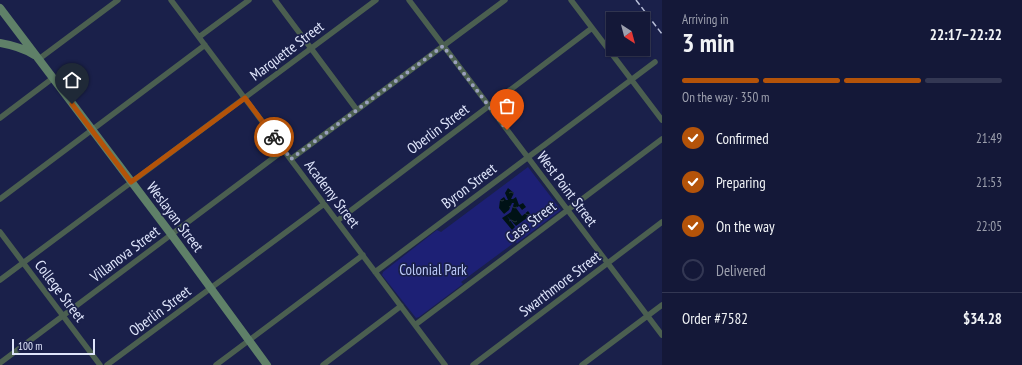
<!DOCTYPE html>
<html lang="en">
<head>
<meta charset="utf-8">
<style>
	:root { --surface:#141838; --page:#1d2140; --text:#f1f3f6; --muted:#9da0ae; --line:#333753; --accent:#b45309 }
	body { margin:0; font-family:"PT Sans Narrow",sans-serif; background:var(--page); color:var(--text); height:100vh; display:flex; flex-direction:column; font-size:15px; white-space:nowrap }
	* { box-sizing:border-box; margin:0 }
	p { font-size:13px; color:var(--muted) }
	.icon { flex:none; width:22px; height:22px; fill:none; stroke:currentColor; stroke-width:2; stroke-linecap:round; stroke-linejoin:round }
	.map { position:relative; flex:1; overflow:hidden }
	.drawer { display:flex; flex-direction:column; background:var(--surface); width:360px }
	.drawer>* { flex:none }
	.needle { width:26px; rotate:144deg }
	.buttons { position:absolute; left:606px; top:12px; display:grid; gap:8px }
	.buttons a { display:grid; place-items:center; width:44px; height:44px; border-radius:0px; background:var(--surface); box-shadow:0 1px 3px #0004,0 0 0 1px var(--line); font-size:20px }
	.scale { position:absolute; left:12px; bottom:10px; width:83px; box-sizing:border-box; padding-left:4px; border:2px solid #dfe5fb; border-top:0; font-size:11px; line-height:14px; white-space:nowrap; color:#dfe5fb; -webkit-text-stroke:3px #1a204a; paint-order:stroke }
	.pin { position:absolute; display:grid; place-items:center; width:34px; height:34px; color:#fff; margin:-41px -17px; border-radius:50% 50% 50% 0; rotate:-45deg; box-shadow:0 0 4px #0007 }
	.pin .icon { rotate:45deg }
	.courier { position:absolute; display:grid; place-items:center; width:40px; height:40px; margin:-20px; border:3px solid #b45309; border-radius:50%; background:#fff; color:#222; box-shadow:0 1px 5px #0007 }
	.summary em { font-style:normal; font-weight:700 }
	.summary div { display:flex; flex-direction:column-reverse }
	.summary { display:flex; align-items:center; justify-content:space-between; height:68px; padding:0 20px }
	h1 { font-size:26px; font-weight:700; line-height:30px }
	.bar { display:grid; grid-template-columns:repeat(4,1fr); gap:6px 4px; align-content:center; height:48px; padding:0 20px }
	.bar i { height:5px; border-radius:3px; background:var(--line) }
	.bar .active { background:var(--accent) }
	.bar p { grid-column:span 4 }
	.line { display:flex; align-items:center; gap:10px; padding:0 20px; border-top:1px solid var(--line) }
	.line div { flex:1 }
	ol { padding:0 20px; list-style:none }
	li { display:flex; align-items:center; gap:12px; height:44px }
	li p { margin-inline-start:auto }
	li .icon { padding:4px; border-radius:50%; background:var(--accent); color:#fff; stroke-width:4 }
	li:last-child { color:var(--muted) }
	li i { width:22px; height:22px; border:2px solid var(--line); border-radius:50% }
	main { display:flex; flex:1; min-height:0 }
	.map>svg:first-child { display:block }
</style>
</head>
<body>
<main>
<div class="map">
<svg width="662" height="365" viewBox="0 0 662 365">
	<defs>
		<pattern id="water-ripples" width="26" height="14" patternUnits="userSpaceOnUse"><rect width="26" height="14" fill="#001216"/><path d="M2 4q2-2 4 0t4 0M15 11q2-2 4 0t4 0" fill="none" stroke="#253439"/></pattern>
	</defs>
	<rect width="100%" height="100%" fill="#1a204a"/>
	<path fill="#1d2075" d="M528,167l33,43 -44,33 -2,-1 -54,40 2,2 -44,33 -3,1 -34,-43 1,-3 54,-42 4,2z"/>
	<path fill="url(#water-ripples)" d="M508,188l6,5 -3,6h2l3,-2 3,8 4,-2 3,4 -4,3 -3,-4 -3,2 6,8 6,-5 3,4 -15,11 -9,-10 8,11 -3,3 -10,-12 9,-6 3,-9h-2l-3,7 -5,4 -5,-6 1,-8 4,-3 2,3h2l-3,-7z"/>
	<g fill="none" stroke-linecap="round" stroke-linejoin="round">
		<path stroke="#4b5f50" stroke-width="5.5" d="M171,0l274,365
			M275,0l82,110
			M409,0l253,335
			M571,0l91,120
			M199,37l50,-37
			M39,59l79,-59
			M0,118l53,-40
			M291,159l214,-159
			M0,199l205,-154
			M337,221l255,-193
			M0,232l100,133
			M375,272l280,-210
			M0,280l376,-280
			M415,325l247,-186
			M0,363l284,-213
			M107,365l217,-161
			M216,365l147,-110
			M323,365l78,-59
			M473,365l189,-143
			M582,365l80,-60"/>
		<path stroke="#5f8068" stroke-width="8" d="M0,8l171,226 96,131
			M0,43c12,2 23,5 34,12"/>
		<path stroke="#b7bdd7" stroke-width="1.5" stroke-dasharray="6 3" stroke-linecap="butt" d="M636,0l26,34"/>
	</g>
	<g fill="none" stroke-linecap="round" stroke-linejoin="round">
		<path stroke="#9aa0bd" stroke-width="4" stroke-dasharray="0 7.2" d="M274,137l17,22 152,-113 64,84"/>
		<path stroke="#b45309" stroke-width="5" d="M72,104l59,78 114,-84 29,39"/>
	</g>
	<g text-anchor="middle" stroke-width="3.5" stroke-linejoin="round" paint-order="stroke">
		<g font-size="15" fill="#dfe5fb" stroke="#1a204a">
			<text transform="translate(287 51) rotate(-37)" y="5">Marquette Street</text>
			<text transform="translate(438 129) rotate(-37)" y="5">Oberlin Street</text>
			<text transform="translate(469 186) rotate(-37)" y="5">Byron Street</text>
			<text transform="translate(567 189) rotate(53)" y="5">West Point Street</text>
			<text transform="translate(332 194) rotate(53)" y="5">Academy Street</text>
			<text transform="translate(175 217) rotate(53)" y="5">Weslayan Street</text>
			<text transform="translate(531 222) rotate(-37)" y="5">Case Street</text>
			<text transform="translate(125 254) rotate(-37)" y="5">Villanova Street</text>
			<text transform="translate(560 284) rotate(-37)" y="5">Swarthmore Street</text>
			<text transform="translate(60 291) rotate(53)" y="5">College Street</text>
			<text transform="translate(160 311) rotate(-37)" y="5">Oberlin Street</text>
		</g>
		<g font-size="15" fill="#bbc8f8" stroke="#1a204a">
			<text x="433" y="275">Colonial Park</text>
		</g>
	</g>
</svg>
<div class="buttons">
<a><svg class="needle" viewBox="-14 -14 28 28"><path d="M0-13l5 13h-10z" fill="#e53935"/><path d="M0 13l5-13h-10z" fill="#9da0ae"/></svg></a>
</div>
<div class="scale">100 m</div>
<div class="pin" style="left:507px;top:130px;background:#ea580c"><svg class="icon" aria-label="bag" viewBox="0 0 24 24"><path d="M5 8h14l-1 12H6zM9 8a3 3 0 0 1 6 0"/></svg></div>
<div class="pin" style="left:72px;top:104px;background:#1f2937"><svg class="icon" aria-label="home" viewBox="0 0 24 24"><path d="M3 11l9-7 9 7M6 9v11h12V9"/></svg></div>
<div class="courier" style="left:274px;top:137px"><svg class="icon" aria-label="bike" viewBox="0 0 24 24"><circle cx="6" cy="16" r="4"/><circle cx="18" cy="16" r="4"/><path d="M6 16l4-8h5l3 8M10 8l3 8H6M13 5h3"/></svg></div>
</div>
<section class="drawer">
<div class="summary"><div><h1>3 min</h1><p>Arriving in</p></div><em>22:17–22:22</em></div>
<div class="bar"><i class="active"></i><i class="active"></i><i class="active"></i><i></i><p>On the way · 350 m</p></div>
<ol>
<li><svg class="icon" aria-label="check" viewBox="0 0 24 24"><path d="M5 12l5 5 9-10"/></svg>Confirmed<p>21:49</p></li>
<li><svg class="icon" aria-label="check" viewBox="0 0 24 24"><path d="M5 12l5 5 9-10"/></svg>Preparing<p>21:53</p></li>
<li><svg class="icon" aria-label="check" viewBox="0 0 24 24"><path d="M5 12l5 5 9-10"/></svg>On the way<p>22:05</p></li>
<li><i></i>Delivered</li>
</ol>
<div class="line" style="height:52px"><div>Order #7582</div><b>$34.28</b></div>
</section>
</main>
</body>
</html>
